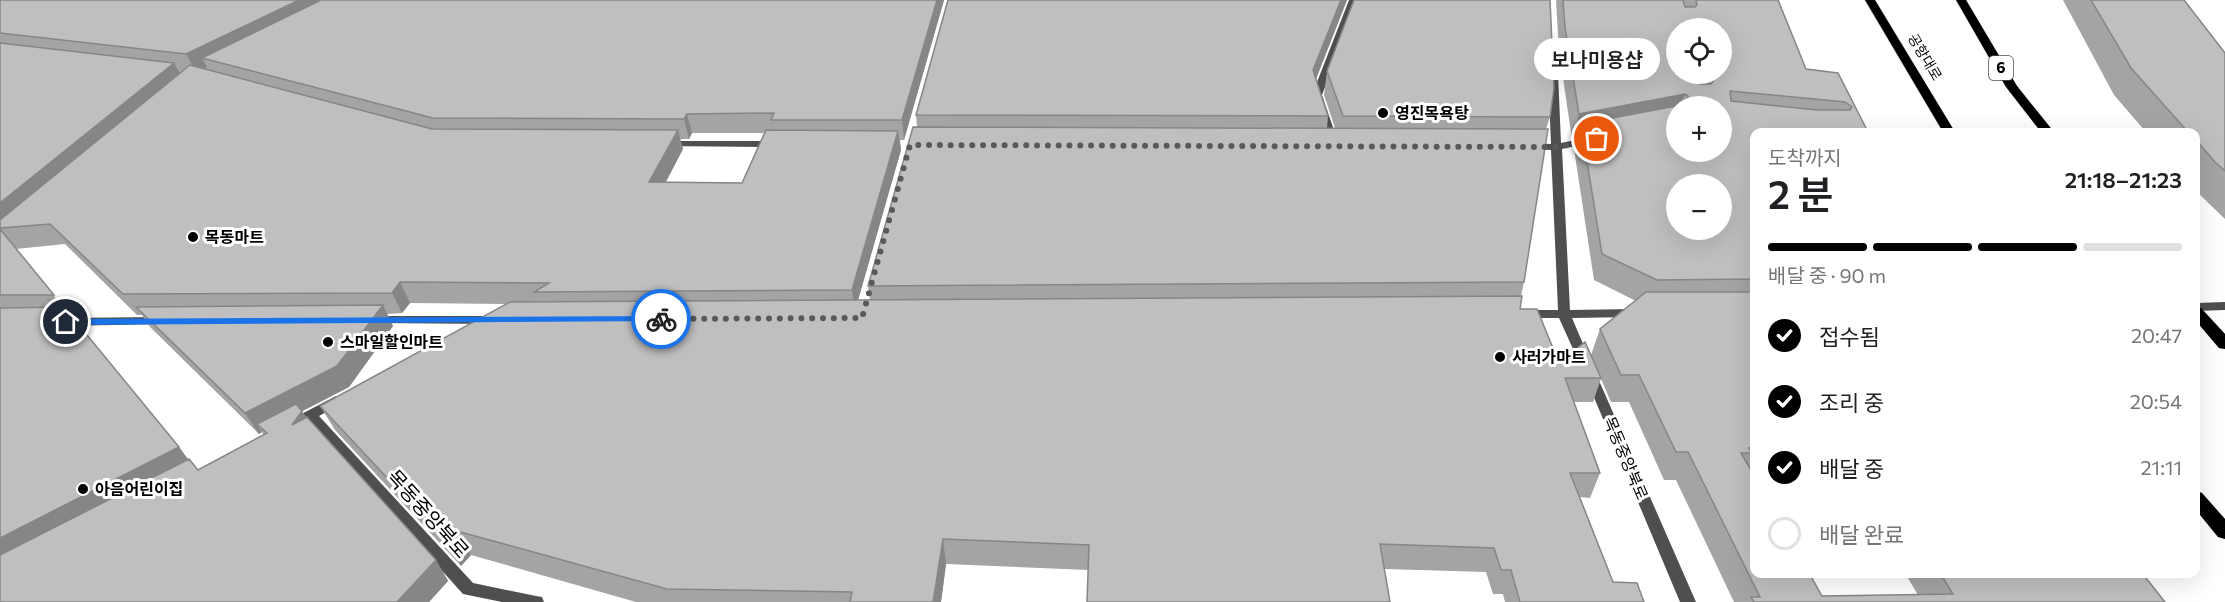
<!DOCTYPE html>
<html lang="ko">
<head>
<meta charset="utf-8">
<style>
	:root { --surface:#fff; --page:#f2f2f2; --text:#202124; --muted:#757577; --line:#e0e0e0; --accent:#000 }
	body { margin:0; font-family:Commissioner,"Noto Sans KR",sans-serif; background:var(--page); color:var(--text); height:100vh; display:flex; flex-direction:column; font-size:22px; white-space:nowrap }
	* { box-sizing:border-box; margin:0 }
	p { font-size:20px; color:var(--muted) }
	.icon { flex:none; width:33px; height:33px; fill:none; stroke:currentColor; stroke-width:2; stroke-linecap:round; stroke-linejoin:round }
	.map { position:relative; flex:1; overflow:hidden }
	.side { position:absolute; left:1750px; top:128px; width:450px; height:450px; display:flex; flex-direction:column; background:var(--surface); border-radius:12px; box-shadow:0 6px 24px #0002 }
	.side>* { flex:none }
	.controls { position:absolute; left:1666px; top:18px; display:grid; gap:12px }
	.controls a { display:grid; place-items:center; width:66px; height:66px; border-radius:50%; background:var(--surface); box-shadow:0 6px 24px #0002; font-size:30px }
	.pin { position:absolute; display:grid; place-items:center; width:51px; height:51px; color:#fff; margin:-26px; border:3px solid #fff; border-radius:50%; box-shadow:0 2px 6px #0007 }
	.courier { position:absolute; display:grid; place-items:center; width:60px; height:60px; margin:-30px; border:4px solid #1a73e8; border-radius:50%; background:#fff; color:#222; box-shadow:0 2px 8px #0007 }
	.bubble { position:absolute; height:42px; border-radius:21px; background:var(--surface); box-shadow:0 6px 24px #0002; font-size:20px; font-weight:600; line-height:42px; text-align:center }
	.head em { font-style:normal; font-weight:600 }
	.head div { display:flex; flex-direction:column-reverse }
	.head { display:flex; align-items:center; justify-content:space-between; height:102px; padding:0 18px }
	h1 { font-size:39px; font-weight:600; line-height:45px }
	.bar { display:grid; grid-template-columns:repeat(4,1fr); gap:9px 6px; align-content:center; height:72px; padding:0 18px }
	.bar i { height:8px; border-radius:4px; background:var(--line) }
	.bar .selected { background:var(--accent) }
	.bar p { grid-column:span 4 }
	ol { padding:0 18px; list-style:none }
	li { display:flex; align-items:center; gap:18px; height:66px }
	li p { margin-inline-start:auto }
	li .icon { padding:6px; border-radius:50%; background:var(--accent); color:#fff; stroke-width:4 }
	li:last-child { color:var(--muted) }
	li i { width:33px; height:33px; border:3px solid var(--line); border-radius:50% }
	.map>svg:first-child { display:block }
</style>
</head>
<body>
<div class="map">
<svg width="2225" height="602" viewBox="0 0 2225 602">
	<rect width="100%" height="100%" fill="#fff"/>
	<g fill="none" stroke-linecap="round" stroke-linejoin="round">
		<g stroke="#dbdbdb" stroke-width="1">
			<path id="primary" d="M1865,0h10l80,132h-12z
				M1956,0h10l51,86 37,46h-13l-35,-45z
				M2196,306l5,2 24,26v15l-6,-1 -23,-27z
				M2196,491l6,2 23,26v20l-7,-2 -22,-27z"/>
		</g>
		<path fill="#4f4f4f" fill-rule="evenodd" d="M1349,0h8l-35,95 16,47 -5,3 -5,-3 -16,-47z
			M1553,70l5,3 3,70 29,-6 5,3 -1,2 -32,7 8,161 64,-1 6,4 -6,4 -62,1 18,42 -6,4 -6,-4 -19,-42h-34l-6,-4 6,-4h33l-7,-160 -20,-1 -5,-3 5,-3 20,1 -3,-71z
			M667,141h108l5,3 -5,3 -112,-1 -1,-2z
			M2225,302v8l-29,1v-8z
			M376,316h118l6,4 -6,4 -122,-1 -2,-3 2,-3z
			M161,317l6,4 -2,3 -104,2 -6,-4 6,-4z
			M1591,372l5,1 1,3 99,226h-16l-95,-226 1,-3z
			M336,396l5,2 2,3 -2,3 -22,12 154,167 63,13 6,1 2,5h-42l-39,-8 -155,-172 -15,7 -5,-2 -2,-3 2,-3z"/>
		<use href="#primary" fill="#000" fill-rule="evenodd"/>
	</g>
	<path fill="#a4a4a4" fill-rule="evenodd" d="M0,0h944l-40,140h-4l1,10 -43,150h12l-2,-14 49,-159 -1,-12 32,-115h399l-31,79 12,37 -1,12h8l-11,-33 3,-24 223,46 -4,12 -22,153 -3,14 -1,13 39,54 32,-8 9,-26 36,-28 -42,-21 -20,-131 3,-11 -5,1 -13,-88 -3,-51h222l28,69 32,4 30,59h-113v343h-1l68,121 96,-1 -13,-22h237l23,29h-431l-58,-122h-12l-35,-78h-18l-10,-23 -8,23h-20l27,71 -10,25 -10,-1 33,85 31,20h-139l-2,-8h-10l-7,-22 -101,-3 -297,1 -142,-6 -5,38h-305l-165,-47 -10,11 -126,-136 -15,-24 186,-102 -96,-1 -8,10 -15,1 6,12 -44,61 -47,24 4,6 130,143 12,21 -19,21h-429zM1677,28h45v46h-45zM692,133h73l-23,50 -76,-1 17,-33 -3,-10h9zM65,244l72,71h5l8,12 109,107 3,-2 2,3 -66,35 -10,-11 -9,-12 -116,-140 -47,-58z
		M2063,0h121l41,53v166l-29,-28v-59h-50l-32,-37z"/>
	<path fill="#868686" d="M299,0h44l-141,58 5,9 -10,6 -11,-19z
		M937,0h7l-40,140 -2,-20z
		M1341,0h6l-37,94 3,-24z
		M174,63l11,19 -185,146v-25z
		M1685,94l-5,12 -99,18 -4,14 -5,1 7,-25z
		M687,114l5,19 -3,6 -5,-20z
		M678,130l5,19 -28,53 -6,-20z
		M898,131l3,19 -46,161 -3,-21z
		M400,282l10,21 -8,10 -10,-20z
		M383,305l10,21 -44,61 -85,44 -7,-7 5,8 -3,2 -14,-21z
		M302,411l13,21 -23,-7z
		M179,447l15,21 -194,101v-31z
		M457,531l14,24 -10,11 -14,-24z
		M943,539l3,25 -5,38h-8z
		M436,560l12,21 -19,21h-32z"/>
	<path fill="#bfbfbf" stroke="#868686" stroke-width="1.5" fill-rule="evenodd" d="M0,0h299l-113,54 -186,-21z
		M321,0h616l-35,120h-131l3,-7 -87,1 -3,5 -251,-1 -231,-60z
		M948,0h393l-28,70 15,46 -412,-1z
		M1354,0h196l4,88 -4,29 -207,-1 -16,-45z
		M1563,0h120l2,7h10l2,-2 -1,-5h82l28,69 32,4 30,59h-113v147l-98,1 -55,-26 -21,-130 105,-20 2,-8 -3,-2 -106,20 -14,-86zM1677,28h45v46h-11l2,8 -2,2h-11l-2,-10h-21zM1730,91l115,11 7,5 -2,3h-33l-86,-9zM1677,106h45v46h-45zM1677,184h45v46h-45z
		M2091,0h93l41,53v118l-10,-9 -19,-22v-8h-8l-57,-64z
		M0,43l174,20 -174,140z
		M190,65l242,64 246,1 -29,52 93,1 24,-53 132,1 -46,159 -318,2 15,-9 -149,-1 -8,11 -269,1 -73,-70 -50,4v-8z
		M913,127l635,2 -24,153 -656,4z
		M0,229l54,66h-54z
		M1646,292h109v156h-6l3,5h-11l14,24v96h54l13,23 131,-2 -13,-21h202l23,29h-411l-3,-5h9l-72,-145h-12l-37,-77h-18l-21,-46z
		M1522,296l-2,13h17l22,54 26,-21 16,36h-36l35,95h-30l43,109 24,1 7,19h-124l-9,-32h-10l-7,-22 -114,-4 10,58h-303l2,-57 -146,-6 -10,63h-83l2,-10 -185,-3 -210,-58 -10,11 -127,-136 190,-104z
		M383,305l-46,61 -92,47 -109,-106z
		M64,307l115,140 -179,91v-230z
		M296,404l6,7 -10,14 15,-8 129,143 -39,42h-397v-47l189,-96 9,11 69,-37 -10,-9z"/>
	<path fill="#1a73e8" d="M661,316l5,3 -2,2 -598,4 -5,-3 5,-3z"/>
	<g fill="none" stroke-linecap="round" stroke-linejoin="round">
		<path stroke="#595959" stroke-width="6" stroke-dasharray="0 10.8" d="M661,319l201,-1 48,-173 647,2 40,-8"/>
	</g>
	<g fill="#000" stroke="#fff" stroke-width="2">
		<circle cx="1383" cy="113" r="6"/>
		<circle cx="193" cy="237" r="6"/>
		<circle cx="328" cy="342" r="6"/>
		<circle cx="1500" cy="357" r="6"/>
		<circle cx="83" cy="489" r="6"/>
	</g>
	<g text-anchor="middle" stroke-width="6" stroke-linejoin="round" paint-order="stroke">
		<g font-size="14" fill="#000" stroke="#fff">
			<text transform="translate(1925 57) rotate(59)" y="5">공항대로</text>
		</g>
		<rect fill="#fff" stroke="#4c4c4c" stroke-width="1.5" x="1989" y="56" width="24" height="24" rx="4.5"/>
		<g font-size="15" font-weight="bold" fill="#000">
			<text x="2001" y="73">6</text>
		</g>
		<g font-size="16" font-weight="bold" fill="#000" stroke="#fff" text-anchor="start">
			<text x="1395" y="119">영진목욕탕</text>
			<text x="205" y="243">목동마트</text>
			<text x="340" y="348">스마일할인마트</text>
			<text x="1512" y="363">사러가마트</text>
			<text x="95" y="495">아음어린이집</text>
		</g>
		<g font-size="16" fill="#000" stroke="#fff">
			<text transform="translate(1626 458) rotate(67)" y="6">목동중앙북로</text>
		</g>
		<g font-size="20" fill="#000" stroke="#fff">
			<text transform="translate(428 514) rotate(48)" y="7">목동중앙북로</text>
		</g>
	</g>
</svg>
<div class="controls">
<a><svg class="icon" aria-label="locate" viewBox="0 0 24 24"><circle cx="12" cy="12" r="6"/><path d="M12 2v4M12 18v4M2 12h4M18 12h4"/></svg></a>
<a>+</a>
<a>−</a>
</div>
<div class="pin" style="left:1597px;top:139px;background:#ea580c"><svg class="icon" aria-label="bag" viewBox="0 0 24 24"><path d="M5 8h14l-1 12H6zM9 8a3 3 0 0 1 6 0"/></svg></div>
<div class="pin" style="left:66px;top:322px;background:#1f2937"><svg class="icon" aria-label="home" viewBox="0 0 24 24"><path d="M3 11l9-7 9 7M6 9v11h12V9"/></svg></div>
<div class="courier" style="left:661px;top:319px"><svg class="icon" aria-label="bike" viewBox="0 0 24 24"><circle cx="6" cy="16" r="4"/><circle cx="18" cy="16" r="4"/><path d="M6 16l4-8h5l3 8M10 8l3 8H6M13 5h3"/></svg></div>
<div class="bubble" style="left:1534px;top:38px;width:126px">보나미용샵</div>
<section class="side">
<div class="head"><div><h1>2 분</h1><p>도착까지</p></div><em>21:18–21:23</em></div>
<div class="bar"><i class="selected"></i><i class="selected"></i><i class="selected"></i><i></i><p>배달 중 · 90 m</p></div>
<ol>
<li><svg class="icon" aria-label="check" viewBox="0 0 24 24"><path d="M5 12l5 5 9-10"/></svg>접수됨<p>20:47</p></li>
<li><svg class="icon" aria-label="check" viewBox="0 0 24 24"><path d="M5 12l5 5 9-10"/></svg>조리 중<p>20:54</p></li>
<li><svg class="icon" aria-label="check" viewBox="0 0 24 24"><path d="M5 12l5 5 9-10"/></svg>배달 중<p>21:11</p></li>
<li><i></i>배달 완료</li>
</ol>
</section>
</div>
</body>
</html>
